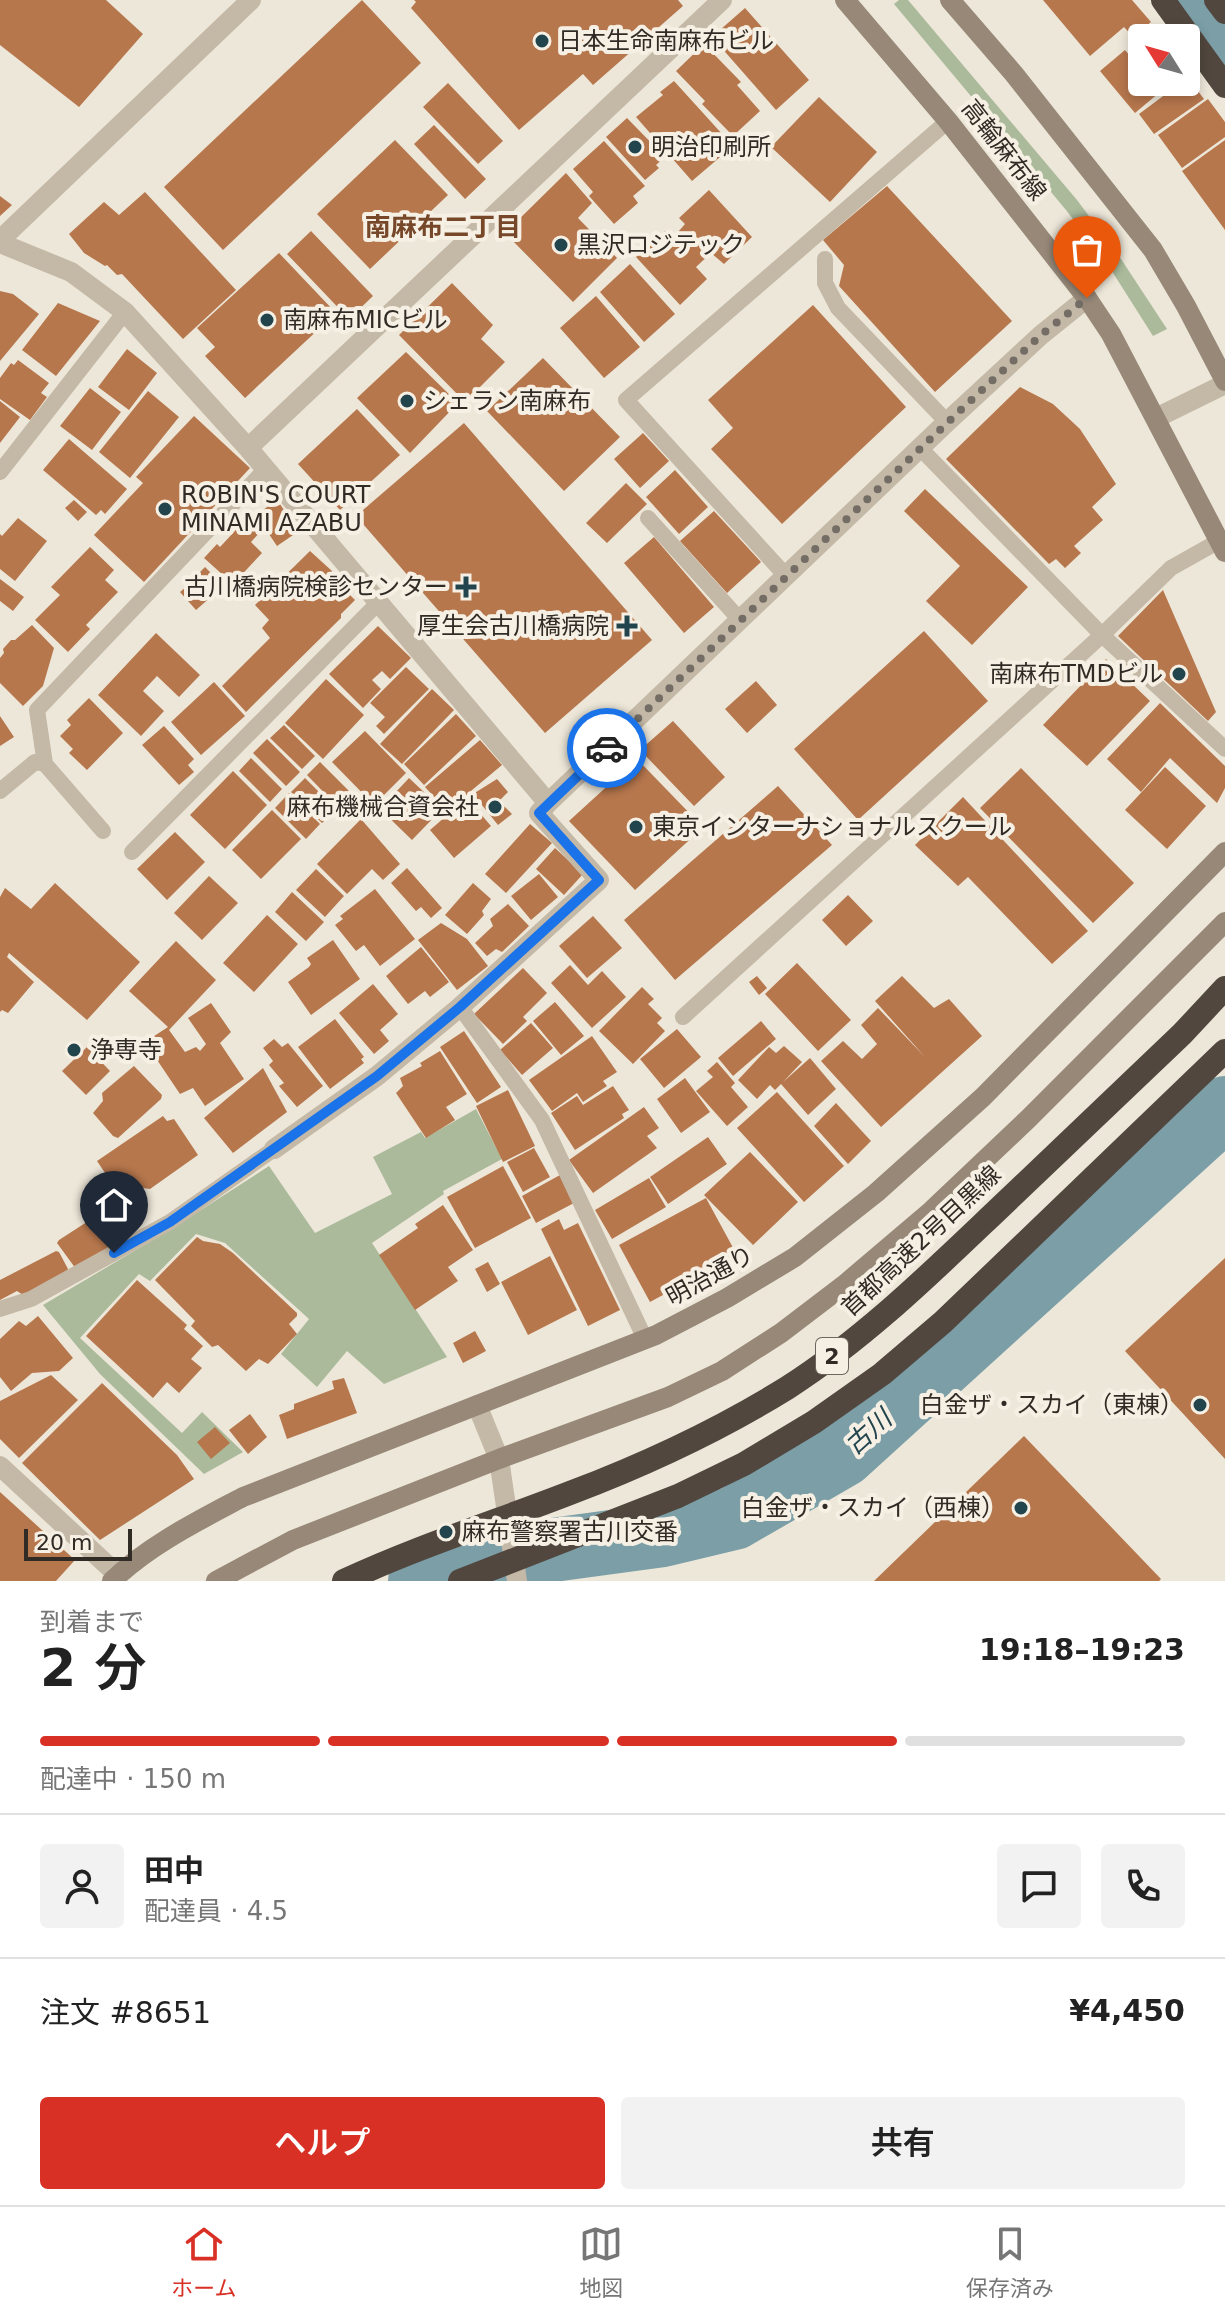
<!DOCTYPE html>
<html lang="ja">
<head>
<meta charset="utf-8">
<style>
	:root { --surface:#fff; --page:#f2f2f2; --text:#222; --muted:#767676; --line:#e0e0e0; --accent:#d93025 }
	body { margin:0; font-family:"DejaVu Sans","Noto Sans JP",sans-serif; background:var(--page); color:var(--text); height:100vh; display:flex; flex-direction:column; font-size:30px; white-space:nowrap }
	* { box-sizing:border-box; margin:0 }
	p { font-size:26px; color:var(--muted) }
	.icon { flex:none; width:44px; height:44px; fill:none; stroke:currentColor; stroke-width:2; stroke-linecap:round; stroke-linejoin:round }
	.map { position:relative; height:1581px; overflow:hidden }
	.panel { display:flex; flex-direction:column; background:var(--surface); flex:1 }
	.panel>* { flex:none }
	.needle { width:52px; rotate:307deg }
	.fabs { position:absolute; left:1128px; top:24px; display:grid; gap:16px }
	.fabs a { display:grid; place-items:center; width:72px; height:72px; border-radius:8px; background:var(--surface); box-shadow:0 4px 12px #0003; font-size:40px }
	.scale { position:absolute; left:24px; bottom:20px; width:108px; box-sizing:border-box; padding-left:8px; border:4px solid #312b26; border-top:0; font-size:22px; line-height:28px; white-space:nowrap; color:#312b26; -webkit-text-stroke:6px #f6f0e4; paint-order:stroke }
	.pin { position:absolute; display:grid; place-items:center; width:68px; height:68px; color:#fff; margin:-82px -34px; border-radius:50% 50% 50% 0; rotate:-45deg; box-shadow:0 0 8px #0007 }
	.pin .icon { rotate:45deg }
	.courier { position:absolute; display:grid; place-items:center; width:80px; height:80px; margin:-40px; border:6px solid #1a73e8; border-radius:50%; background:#fff; color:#222; box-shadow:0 2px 10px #0007 }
	.headline em { font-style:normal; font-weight:600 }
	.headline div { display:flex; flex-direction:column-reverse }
	.headline { display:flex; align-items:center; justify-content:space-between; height:136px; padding:0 40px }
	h1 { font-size:52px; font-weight:600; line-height:60px }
	.bar { display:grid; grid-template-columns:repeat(4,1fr); gap:12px 8px; align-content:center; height:96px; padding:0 40px }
	.bar i { height:10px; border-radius:6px; background:var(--line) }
	.bar .current { background:var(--accent) }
	.bar p { grid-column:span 4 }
	.line { display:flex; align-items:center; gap:20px; padding:0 40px; border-top:2px solid var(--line) }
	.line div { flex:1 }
	.round { display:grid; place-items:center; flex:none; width:84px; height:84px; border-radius:8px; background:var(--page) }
	.cta { display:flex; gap:16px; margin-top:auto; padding:16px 40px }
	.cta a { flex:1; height:92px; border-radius:8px; background:var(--accent); color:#fff; font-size:32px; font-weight:600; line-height:92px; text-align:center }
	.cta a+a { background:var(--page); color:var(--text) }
	.tab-bar { display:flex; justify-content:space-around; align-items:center; height:112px; border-top:2px solid var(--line); background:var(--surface); font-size:22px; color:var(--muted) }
	.tab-bar a { display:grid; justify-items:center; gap:4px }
	.tab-bar .current { color:var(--accent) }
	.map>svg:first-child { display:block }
</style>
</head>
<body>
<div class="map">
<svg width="1225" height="1581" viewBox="0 0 1225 1581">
	<rect width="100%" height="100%" fill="#ede7d9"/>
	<path fill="#abba9b" d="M899,0h9l169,200 44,59 46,70 -14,7 -45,-71 -42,-55 -172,-206z
		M476,1109l26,50 -59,32 1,3 -72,49 75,114 -63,27 -37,-33 -30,36 -36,-33 28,-35 -84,-76 -29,-9 -46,47 -11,-7 -59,64 102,95 20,-21 41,40 -39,22 -104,-100 -57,-69 130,-77 96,-62 46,67 77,-39 -19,-37 48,-25 4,6z"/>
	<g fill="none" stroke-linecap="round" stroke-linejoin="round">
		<path stroke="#7b9ea7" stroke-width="64" d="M1193,0l32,46
			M420,1581l44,-19 199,-27 71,-17 109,-63 382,-347"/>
	</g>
	<path fill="#b7774d" d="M0,0h106l37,34 -64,73 -79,-62z
		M362,0l59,63 -198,187 -59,-63z
		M414,0h264l5,6 -90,79 -10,-11 -64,56 -108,-122 5,-6z
		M1043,0h89l19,22 -18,15 -9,-10 -34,29z
		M745,8l64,72 -33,30 -64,-73z
		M704,44l37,38 -4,3 23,26 -27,25 -31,-32 3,-3 -29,-30z
		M1125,50l17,20v12h10l8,10 -25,21 -35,-42z
		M1188,78l16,21 -50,35 -15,-20 43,-32h4z
		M674,81l59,65 -41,35 -56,-64 27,-22 -3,-3z
		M448,83l55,58 -25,23 -55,-57z
		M819,97l58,55 -47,50 -59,-55z
		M1208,99l17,23v15l-43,31 -24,-33z
		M627,118l38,39 -9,8 3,3 -14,12 -39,-43z
		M434,125l52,54 -21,20 -51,-55z
		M395,140l53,55 -78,74 -53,-55z
		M1225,140v90l-43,-59z
		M604,141l41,45 -12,10 5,7 -24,21 -25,-28 4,-4 -20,-23z
		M566,173l26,30 -14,15 39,40 -44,44 -68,-69z
		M887,186l125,135 -77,71 -96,-106 5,-21 -21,-25z
		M709,190l43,47 -28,27 -13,-11 -15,14 11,12 -27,26 -44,-48 29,-26 7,8 13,-15 -6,-6z
		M145,192l91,98 -53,49 -61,-65 -5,1 -10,-10 -2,1 -21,-13 -15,-19 35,-32 15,13z
		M0,196l12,9 -12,11z
		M311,231l62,65 -24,23 -62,-65z
		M279,253l57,60 -91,85 -40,-42 10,-9 -18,-19z
		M630,264l45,50 -31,28 -44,-50z
		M452,283l41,42 -12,14 24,23 -40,40 -66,-67z
		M0,291l13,3 26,20 -39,47z
		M596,296l44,51 -36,31 -44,-50z
		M58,303l42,18 -44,55 -34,-26z
		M813,305l93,102 -124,117 -71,-75 22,-21 -25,-28z
		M127,349l30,24 -28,37 -31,-23z
		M406,352l52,51 -48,50 -53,-55z
		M543,358l77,79 -56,54 -77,-80z
		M18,360l31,23 -8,10 6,4 -17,23 -30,-21v-21l11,-15 3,2z
		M1020,387l33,17 27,25 36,55 -24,23 11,13 -29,26 7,7 -16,15 -9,-9 -7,5 -103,-105z
		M90,388l31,24 -29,38 -32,-24z
		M148,391l31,26 -49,61 -31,-26z
		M0,401l20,16 -20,26z
		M357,409l43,46 -60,55 -42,-46z
		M194,416l56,52 -106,114 -50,-47 49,-52 -7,-6z
		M464,423l188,217 -107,93 -189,-217z
		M643,433l26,28 -29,27 -26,-29z
		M69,439l58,50 -22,25 -4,-4 -5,5 -53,-45z
		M675,470l33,37 -29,27 -33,-37z
		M626,483l21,21 -40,39 -21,-20z
		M925,489l103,98 -56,58 -46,-44 34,-35 -56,-55z
		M74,500l13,12 -9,9 -13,-13z
		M277,500l22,31 -22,15 -21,-31z
		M714,511l47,51 -34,31 -47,-52z
		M18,518l29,23 -32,40 -15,-12v-35l2,2z
		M247,518l14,13 -10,11 11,11 -29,31 -29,-26 13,-14 3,3z
		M654,537l60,70 -30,26 -60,-70z
		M90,547l24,23 -9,10 13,12 -32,33 4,4 -22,23 -33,-32 25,-25 -9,-8z
		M310,551l22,20v6l23,23 -14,14v4l-95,94 -24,-26 48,-48 -8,-10 7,-8 -14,-15z
		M205,567l14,14 -9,9 -13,-15z
		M197,578l15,18 -16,14 -16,-18z
		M0,579l24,18 -11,14 -13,-10z
		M1163,590l53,122 -8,9 -90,-85z
		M32,625l22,23 -11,38 -20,20 -23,-23v-25l4,-5 -1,-4 8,-9h4z
		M378,626l33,32 -21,21 -8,-8 -10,9 9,9 -18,19 -34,-34z
		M924,631l64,70 -130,119 -64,-71z
		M156,633l44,42 -21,22 -22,-21 -14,15 21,20 -23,25 -43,-41z
		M1106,659l44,42 -63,65 -44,-41z
		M406,667l23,22 -45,45 -8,-8 9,-9 -15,-14z
		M326,679l38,36 -41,44 -38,-36z
		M756,681l21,24 -30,28 -22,-24z
		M214,682l31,34 -44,39 -30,-33z
		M432,689l22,21 -52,54 -22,-20z
		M89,698l34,35 -36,37 -18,-17 4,-4 -13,-13 11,-11 -4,-5z
		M1160,703l65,63v22l-8,15 -47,-45 -29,34 -34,-33z
		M456,714l20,22 -52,49 -20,-21z
		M0,716l14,21 -14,9z
		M673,721l52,56 -31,29 -54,-56z
		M284,725l31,31 -13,13 -32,-31z
		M164,726l30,33 -6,6 6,7 -15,13 -37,-40z
		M365,731l41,42 -32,32 -42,-43z
		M267,739l33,33 -14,14 -33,-33z
		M480,740l22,25 -55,46 -22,-24z
		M251,758l31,31 -12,13 -31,-31z
		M637,759l61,63v10l-63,58 -66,-69z
		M320,762l31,31 -14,13 -30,-31z
		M1165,767l41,39 -39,43 -42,-39z
		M1021,768l113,115 -41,40 -113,-115z
		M233,771l34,34 -42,44 -35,-34z
		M305,778l31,31 -14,14 -31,-31z
		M409,778l33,31 -30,31 -32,-31z
		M497,779l11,13 -9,9 13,13 -14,11 -25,-31z
		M778,786l54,59 -157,135 -51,-60z
		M289,793l31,31 -14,15 -31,-31z
		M963,797l125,134 -36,33 -84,-87 -10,9 -43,-41z
		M467,798l24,28 -37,32 -24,-28z
		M272,810l29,29 -40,40 -29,-29z
		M361,819l39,45 -17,16 -11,-11 -25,25 -30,-30z
		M530,824l22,19 -46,50 -21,-19z
		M175,832l30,30 -38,38 -30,-31z
		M555,848l28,26 -19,21 -28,-26z
		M407,868l35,40 -11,10 -10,-11 -5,4 -25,-28z
		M316,869l28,27 -19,21 -29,-27z
		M539,874l19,23 -27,23 -20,-24z
		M209,876l29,27 -36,37 -28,-27z
		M55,883l85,79 -53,58 -78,-67 -2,4 27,25 -26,31 -6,-3 -2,2v-115l5,-9 26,21z
		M473,883l18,16 -9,12 2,4 -17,19 -22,-19z
		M375,889l40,50 -35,27 -16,-21 -8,6 -21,-26 8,-6 -3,-3z
		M292,892l32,30 -18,19 -31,-29z
		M848,895l25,26 -27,25 -24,-26z
		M508,904l21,22 -27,26 -6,-3 -9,7 -12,-13 18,-17 -3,-7z
		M267,915l31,29 -44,48 -31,-29z
		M593,916l29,32 -35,30 -28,-32z
		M441,923l26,16 21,27 -31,24 -39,-50z
		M333,940l27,39 -49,36 -23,-33 21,-15 2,-3 -4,-6z
		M176,941l40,39 -47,50 16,22 11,-5 4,4 6,-7 -18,-26 23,-15 20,29 -11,11 24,36 -39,27 -12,-18 -13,6 -35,-52 23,-15 -39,-36z
		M421,947l28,35 -19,15 -5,-6 -17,13 -22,-28z
		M797,963l54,57 -33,31 -53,-57z
		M570,965l18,20 14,-14 24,26 -34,31 -41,-45z
		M523,968l24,25 -24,24 4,4 -24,23 -29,-30z
		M757,976l10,12 -8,7 -10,-13z
		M902,976l32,32 15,-9 33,37 -101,91 -60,-66 22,-20 19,18 15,-15 -16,-19 17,-17 47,49 -50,-56z
		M373,984l25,30 -18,16 9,11 -15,13 -35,-41z
		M642,987l12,12 -6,5 14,14 -5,5 8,8 -32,33 -34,-33z
		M555,1002l29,34 -23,19 -28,-34z
		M335,1019l29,38 -3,2 3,4 -34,26 -32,-42z
		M761,1021l15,18 -43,37 -15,-18z
		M531,1023l22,25 -31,27 -22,-25z
		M677,1029l24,28 -37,31 -24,-29z
		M464,1031l37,56 -24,16 -37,-56z
		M592,1036l25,36 -14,9 4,5 -24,16 -6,-9 -25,18 -23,-31z
		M274,1039l8,8 6,-4 35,43 -26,21 -18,-21 5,-3 -15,-18 4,-4 -10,-13z
		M784,1046l18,16 -19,20 27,-24 26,31 -28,26 -27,-31 -6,6 -5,-5 -13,14 -19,-19 31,-33 7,6z
		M87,1047l23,24 -24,24 -24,-24z
		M440,1051l27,43 -21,13 9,13 -29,18 -30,-45 7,-7 -3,-8 22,-12 -2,-3z
		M717,1062l18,21 -4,4 17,20 -21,19 -31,-35 17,-14 -6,-6z
		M134,1066l28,29 -1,4 -43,39 -5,-2 -20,-23 10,-12 -1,-8z
		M263,1068l24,44 -54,41 -29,-35z
		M685,1078l25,34 -29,21 -24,-34z
		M613,1086l16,24 -7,4 2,4 -49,32 -24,-37 26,-17 6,9z
		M508,1090l27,56 -32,16 -27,-56z
		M777,1092l67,74 -40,36 -67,-74z
		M836,1103l35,38 -23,23 -34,-38z
		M644,1107l15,21 -12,8 10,12 -64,45 -24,-33z
		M163,1116l4,5 7,-2 24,36 -48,34 -7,-1 -19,13 -27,-40z
		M708,1137l19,27 -59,40 -18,-27z
		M534,1148l16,29 -27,15 -16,-30z
		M750,1152l48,50 -45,43 -49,-50z
		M503,1166l28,52 -56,30 -28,-51z
		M560,1175l14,28 -38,20 -14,-27z
		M649,1178l17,29 -54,32 -17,-29z
		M706,1198l31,57 -87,47 -31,-57z
		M443,1205l30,45 -25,17 10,14 -43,29 -36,-55 39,-27 -3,-4z
		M110,1207l13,16 -11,9 3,11 -39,26 -19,-26 2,-3z
		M559,1219l5,11 14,-7 42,87 -32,16 -47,-97z
		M197,1237l6,4 17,3 13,9 64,60v3l-8,8 8,10 -29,30 -9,-5 -13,12 -28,-26 -6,2 -21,-21 4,-5 -40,-41z
		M56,1251l3,1 9,17 -2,4 -43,22 -6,-4 -17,9v-20z
		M550,1256l27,54 -49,25 -27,-53z
		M1225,1258v201l-100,-108z
		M488,1262l12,22 -13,8 -12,-23z
		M137,1280l50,45 -3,4 19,17 -12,13 11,9 -23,25 -12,-11 -14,16 -67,-62z
		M38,1316l35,42 -14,13 -27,2 -21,18 -11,-14v-38l19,-18 7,5z
		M475,1331l11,20 -23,12 -10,-20z
		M51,1375l27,25 -59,58 -19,-19v-38z
		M344,1378l13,35 -70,26 -8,-24 15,-6v-5l40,-15 -2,-8z
		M102,1383l75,72 17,24 -94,61 -78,-77z
		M250,1414l17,23 -19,17 -19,-24z
		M215,1427l15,16 -19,16 -14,-17z
		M1024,1436l137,143 -2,2h-285z
		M0,1492l75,68 -19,21h-56z"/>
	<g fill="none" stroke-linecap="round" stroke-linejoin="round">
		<path stroke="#c4b8a6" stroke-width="16" d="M825,259v24l13,25 109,114
			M920,448l182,187 123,114
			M0,472l125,-160
			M648,518l93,103
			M787,577l-161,-177 322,-279
			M0,791l35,-29 10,2
			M103,831l-58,-67 -8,-54 228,-240
			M132,852l246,-249
			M460,1007l82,113 103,219
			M683,1017l419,-382 69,-67 48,-27
			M0,1309l31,-10 139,-77 104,-73"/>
		<path stroke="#c4b8a6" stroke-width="20" d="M0,240l251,-240
			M0,243l71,29 54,40 123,136
			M1156,418l69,-34
			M548,803l399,-381 94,-87 46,-37
			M274,1149l103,-73 83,-69 139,-127 -60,-67 9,-10 -300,-355 474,-448
			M477,1405l22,54 18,122
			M0,1466l118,109"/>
		<path stroke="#978878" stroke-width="20" d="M845,0l103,121 139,177 24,36 114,218
			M950,0l64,74 139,176 33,56 39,75
			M112,1581c37,-36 86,-60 131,-84l413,-162 71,-37 68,-41 81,-64 107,-96 242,-245
			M216,1581l77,-41 206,-81 169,-62 54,-26 59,-38 63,-48 87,-74 97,-92 197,-197"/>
		<path stroke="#51473e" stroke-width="24" d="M1163,0l62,86
			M1216,0l9,12"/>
		<path stroke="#51473e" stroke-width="24" d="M344,1581c73,-34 151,-59 226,-88 74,-28 149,-63 217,-105 75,-48 139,-110 203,-171 64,-61 128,-122 192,-183l43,-46
			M460,1581l218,-85 66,-32 70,-42 68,-48 61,-52 282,-271"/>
	</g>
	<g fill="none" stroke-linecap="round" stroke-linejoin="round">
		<path stroke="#736d65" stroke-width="8" stroke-dasharray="0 14.4" d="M607,748l359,-343 75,-70 46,-37"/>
		<path stroke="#1a73e8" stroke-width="10" d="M114,1253l56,-31 207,-146 83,-69 139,-127 -60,-67 68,-65"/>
	</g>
	<g fill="#21444d" stroke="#f6f0e4" stroke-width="3">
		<circle cx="542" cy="41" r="8"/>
		<circle cx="635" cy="147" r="8"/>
		<circle cx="561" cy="245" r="8"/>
		<circle cx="267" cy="320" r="8"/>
		<circle cx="407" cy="401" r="8"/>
		<circle cx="165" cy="509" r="8"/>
		<path d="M462 575h8v8h8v8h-8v8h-8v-8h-8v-8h8z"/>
		<path d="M623 614h8v8h8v8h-8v8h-8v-8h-8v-8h8z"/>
		<circle cx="1179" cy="674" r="8"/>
		<circle cx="495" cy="807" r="8"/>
		<circle cx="636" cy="827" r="8"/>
		<circle cx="74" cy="1050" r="8"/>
		<circle cx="1200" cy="1405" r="8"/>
		<circle cx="1021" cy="1508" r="8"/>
		<circle cx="446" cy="1532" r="8"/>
	</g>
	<g text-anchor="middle" stroke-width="8" stroke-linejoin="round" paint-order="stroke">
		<rect fill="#f6f0e4" stroke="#6c665f" stroke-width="2" x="816" y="1338" width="32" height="36" rx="6"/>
		<g font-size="22" font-weight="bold" fill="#312b26">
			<text x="832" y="1364">2</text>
		</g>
		<g font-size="24" fill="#312b26" stroke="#f6f0e4" text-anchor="start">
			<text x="558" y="49">日本生命南麻布ビル</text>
			<text x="651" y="155">明治印刷所</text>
			<text x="577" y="253">黒沢ロジテック</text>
			<text x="283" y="328">南麻布MICビル</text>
			<text x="423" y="409">シェラン南麻布</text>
			<text x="181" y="503">ROBIN'S COURT<tspan x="181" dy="28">MINAMI AZABU</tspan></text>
			<text x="448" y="595" text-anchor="end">古川橋病院検診センター</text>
			<text x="609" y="634" text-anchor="end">厚生会古川橋病院</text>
			<text x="1163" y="682" text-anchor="end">南麻布TMDビル</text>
			<text x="479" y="815" text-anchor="end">麻布機械合資会社</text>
			<text x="652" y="835">東京インターナショナルスクール</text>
			<text x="90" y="1058">浄専寺</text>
			<text x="1184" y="1413" text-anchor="end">白金ザ・スカイ（東棟）</text>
			<text x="1005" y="1516" text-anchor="end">白金ザ・スカイ（西棟）</text>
			<text x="462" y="1540">麻布警察署古川交番</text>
		</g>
		<g font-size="24" fill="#312b26" stroke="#f6f0e4">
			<text transform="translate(1004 150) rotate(52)" y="8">高輪麻布線</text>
			<text transform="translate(921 1241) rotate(-43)" y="8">首都高速2号目黒線</text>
			<text transform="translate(710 1276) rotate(-29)" y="8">明治通り</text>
		</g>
		<g font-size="26" font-weight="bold" fill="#764729" stroke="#f6f0e4">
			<text x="443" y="236">南麻布二丁目</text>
		</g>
		<g font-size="26" font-style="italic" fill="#21444d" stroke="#f6f0e4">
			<text transform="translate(868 1432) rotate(-42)" y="9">古川</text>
		</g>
	</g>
</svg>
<div class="fabs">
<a><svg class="needle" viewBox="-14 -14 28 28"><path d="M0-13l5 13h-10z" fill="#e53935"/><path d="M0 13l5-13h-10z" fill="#767676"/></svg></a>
</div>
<div class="scale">20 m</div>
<div class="pin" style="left:1087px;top:298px;background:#ea580c"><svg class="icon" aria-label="bag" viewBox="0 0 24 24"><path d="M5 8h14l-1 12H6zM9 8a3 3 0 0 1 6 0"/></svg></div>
<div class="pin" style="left:114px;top:1253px;background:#1f2937"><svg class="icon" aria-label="home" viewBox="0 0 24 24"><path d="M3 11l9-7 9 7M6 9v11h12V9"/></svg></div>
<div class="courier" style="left:607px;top:748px"><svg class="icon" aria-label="car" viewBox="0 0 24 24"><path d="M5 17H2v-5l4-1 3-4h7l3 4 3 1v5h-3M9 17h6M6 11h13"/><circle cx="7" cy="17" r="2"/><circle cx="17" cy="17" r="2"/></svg></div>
</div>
<section class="panel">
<div class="headline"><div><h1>2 分</h1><p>到着まで</p></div><em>19:18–19:23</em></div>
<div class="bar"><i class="current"></i><i class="current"></i><i class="current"></i><i></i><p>配達中 · 150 m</p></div>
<div class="line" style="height:144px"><a class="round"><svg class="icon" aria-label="person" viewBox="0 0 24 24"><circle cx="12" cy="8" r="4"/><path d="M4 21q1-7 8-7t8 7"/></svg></a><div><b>田中</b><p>配達員 · 4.5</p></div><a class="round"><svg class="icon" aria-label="chat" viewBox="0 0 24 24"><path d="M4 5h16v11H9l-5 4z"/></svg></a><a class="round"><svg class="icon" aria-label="phone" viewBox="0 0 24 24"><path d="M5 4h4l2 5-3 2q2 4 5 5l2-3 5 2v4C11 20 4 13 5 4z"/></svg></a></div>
<div class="line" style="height:104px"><div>注文 #8651</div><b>¥4,450</b></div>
<div class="cta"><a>ヘルプ</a><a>共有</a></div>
</section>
<nav class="tab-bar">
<a class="current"><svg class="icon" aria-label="home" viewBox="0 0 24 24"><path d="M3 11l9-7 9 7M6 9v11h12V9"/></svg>ホーム</a>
<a><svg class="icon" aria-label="map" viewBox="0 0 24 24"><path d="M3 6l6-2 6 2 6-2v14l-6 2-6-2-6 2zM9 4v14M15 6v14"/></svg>地図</a>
<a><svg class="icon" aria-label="saved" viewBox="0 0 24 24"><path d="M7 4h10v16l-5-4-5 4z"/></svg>保存済み</a>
</nav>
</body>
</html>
